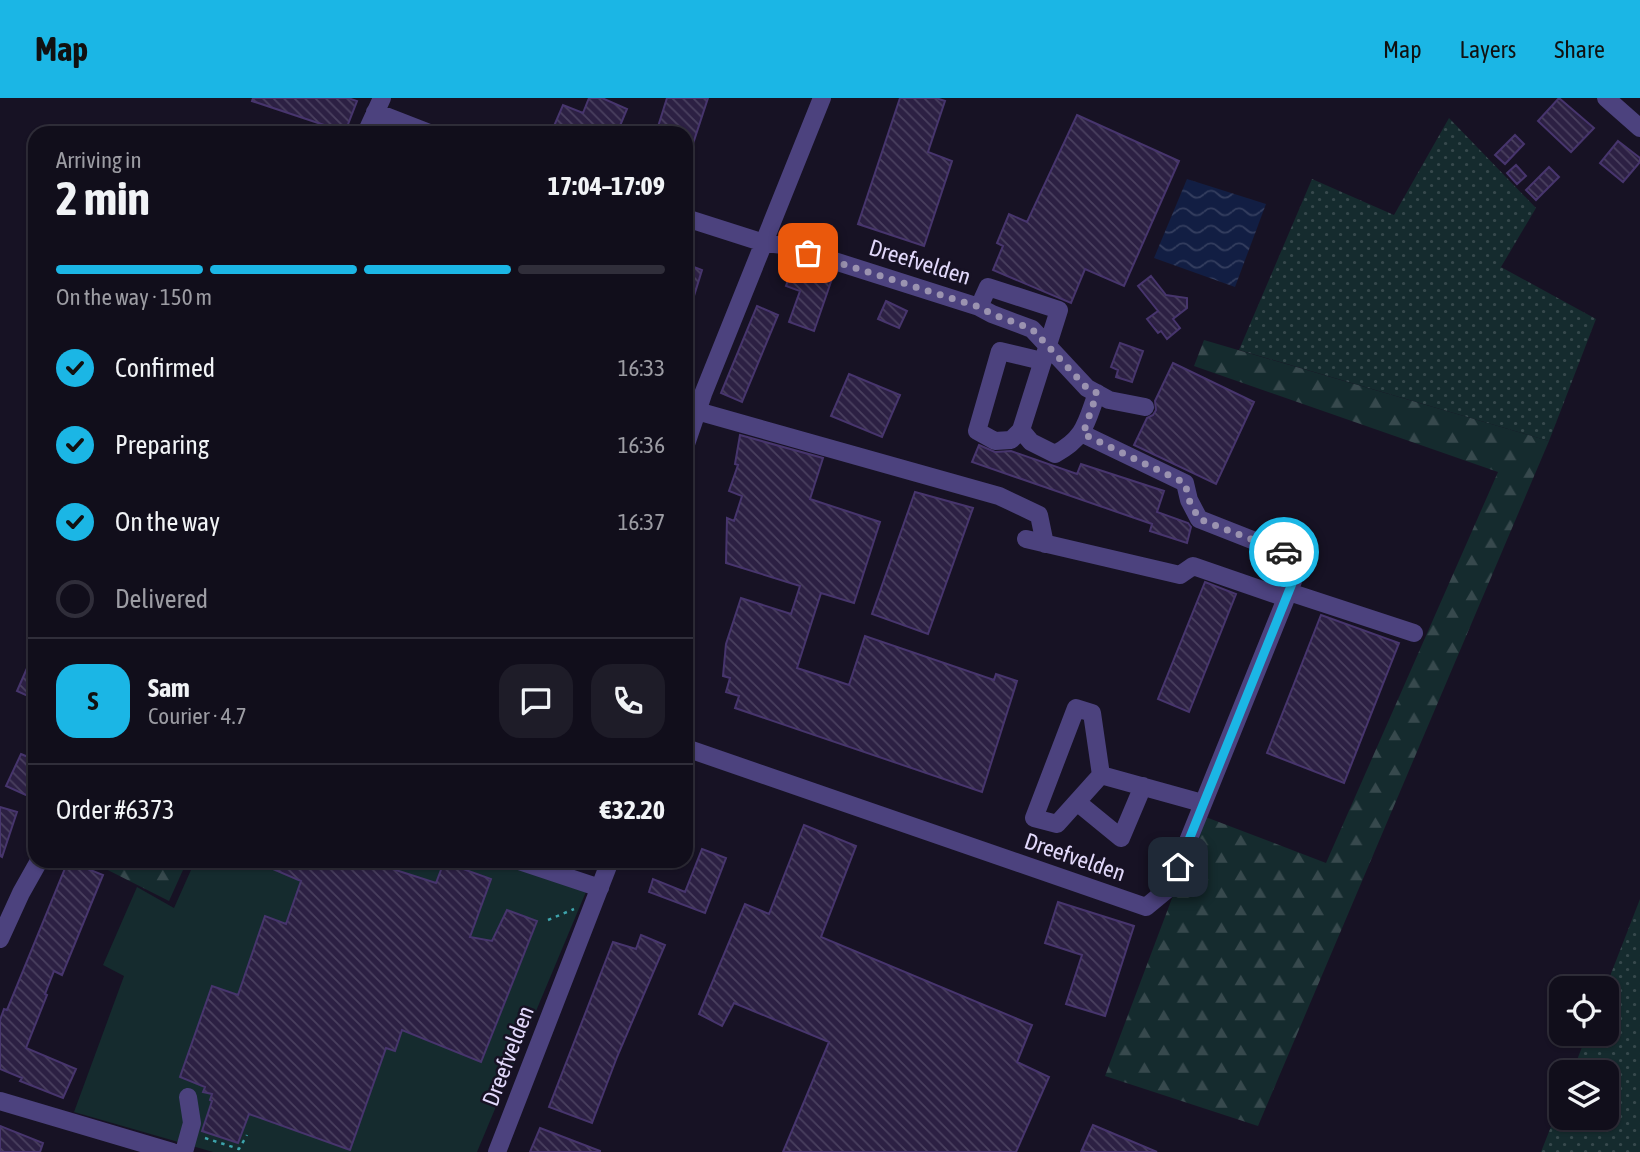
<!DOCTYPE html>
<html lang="en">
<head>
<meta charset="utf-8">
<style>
	:root { --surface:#110e1b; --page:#1e1c28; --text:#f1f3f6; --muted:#9c9ca3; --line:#302e3a; --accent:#1bb6e5 }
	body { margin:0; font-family:"Asap Condensed",sans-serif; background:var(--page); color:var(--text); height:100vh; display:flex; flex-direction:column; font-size:26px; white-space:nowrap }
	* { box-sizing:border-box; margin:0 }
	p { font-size:23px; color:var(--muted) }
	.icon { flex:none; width:38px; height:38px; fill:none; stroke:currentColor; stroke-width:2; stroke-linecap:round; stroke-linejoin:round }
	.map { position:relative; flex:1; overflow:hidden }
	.sheet { position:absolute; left:28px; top:28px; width:665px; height:742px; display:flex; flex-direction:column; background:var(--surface); border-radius:21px; box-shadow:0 2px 5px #0004,0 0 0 2px var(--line) }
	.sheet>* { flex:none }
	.tools { position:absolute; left:1549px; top:878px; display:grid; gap:14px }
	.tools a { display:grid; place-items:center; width:70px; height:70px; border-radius:14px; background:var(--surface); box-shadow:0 2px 5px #0004,0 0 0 2px var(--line); font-size:35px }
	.pin { position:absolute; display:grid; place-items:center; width:60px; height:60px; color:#fff; margin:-30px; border-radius:14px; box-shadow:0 4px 10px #0006 }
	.courier { position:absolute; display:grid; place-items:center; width:70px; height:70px; margin:-35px; border:5px solid #1bb6e5; border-radius:50%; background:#fff; color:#222; box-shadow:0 2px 9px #0007 }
	.headline em { font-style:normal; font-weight:700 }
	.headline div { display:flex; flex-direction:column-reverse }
	.headline { display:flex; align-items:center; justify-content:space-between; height:119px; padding:0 28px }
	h1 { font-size:46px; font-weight:700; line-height:52px }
	.bar { display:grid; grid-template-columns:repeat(4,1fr); gap:10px 7px; align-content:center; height:84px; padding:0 28px }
	.bar i { height:9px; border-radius:5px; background:var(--line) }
	.bar .on { background:var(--accent) }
	.bar p { grid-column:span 4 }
	.line { display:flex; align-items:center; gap:18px; padding:0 28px; border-top:2px solid var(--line) }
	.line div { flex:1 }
	.round { display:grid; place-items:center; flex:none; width:74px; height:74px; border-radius:21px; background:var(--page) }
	ol { padding:0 28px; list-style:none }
	li { display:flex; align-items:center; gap:21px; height:77px }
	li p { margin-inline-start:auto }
	li .icon { padding:7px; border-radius:50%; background:var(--accent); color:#111; stroke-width:4 }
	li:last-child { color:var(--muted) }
	li i { width:38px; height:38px; border:4px solid var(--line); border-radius:50% }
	header { display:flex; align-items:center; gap:42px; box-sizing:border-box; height:98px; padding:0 35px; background:var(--accent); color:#111 }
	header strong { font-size:33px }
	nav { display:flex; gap:38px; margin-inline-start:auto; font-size:24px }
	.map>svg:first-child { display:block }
</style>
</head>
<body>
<header>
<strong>Map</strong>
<nav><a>Map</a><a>Layers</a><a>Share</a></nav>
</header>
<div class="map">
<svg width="1640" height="1054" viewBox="0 0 1640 1054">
	<defs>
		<pattern id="grass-dots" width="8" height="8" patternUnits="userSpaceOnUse" patternTransform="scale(1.75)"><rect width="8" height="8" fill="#152b2e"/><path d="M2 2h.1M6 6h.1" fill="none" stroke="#37494d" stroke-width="1.8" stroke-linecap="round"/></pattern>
		<pattern id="forest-firs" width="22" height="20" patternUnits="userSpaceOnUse" patternTransform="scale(1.75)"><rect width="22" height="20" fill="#152b2e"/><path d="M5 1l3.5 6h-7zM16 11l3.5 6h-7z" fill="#37494d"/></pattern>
		<pattern id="water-waves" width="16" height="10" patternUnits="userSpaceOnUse" patternTransform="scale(1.75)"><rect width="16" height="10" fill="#121e43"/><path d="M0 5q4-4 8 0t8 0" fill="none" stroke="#343e5f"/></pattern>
		<pattern id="building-back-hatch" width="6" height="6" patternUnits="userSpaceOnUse" patternTransform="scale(1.75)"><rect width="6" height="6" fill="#2c2043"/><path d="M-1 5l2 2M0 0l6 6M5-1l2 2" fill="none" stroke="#4a405f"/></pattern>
	</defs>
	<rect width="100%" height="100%" fill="#171224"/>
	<path fill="url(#grass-dots)" d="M1449,20l87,90 -35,59 95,52 -47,122 -310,-91 73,-171 82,36z
		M1640,801v253h-99l20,-51v17h45v-45h-34l15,-39h19l-1,-45z"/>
	<path fill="url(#forest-firs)" d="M1204,242l345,101 -291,685 -153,-50 98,-260 123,47 172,-391 -304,-106z
		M90,763h97l-18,40z"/>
	<path fill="#152b2e" d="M195,763h313l80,26 -111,265h-264l-139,-40 50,-136 -21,-11 34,-78 37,21z"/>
	<path fill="url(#water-waves)" d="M1187,81l79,25 -31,83 -81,-29z"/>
	<path fill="url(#building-back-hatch)" stroke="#47356d" stroke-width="2" d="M253,0h95l9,3 -12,31 -93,-31z
		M589,0h13l25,11 -10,24h-66l12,-28 20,8z
		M667,0h41l-20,61h-2v-26h-30z
		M900,0h36l9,3 -17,51 24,9 -28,85 -66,-22z
		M1559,0l35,30 -23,24 -33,-31z
		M1077,17l102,46 -55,125 -39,-17 -14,34 -78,-33 10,-24 -6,-3 12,-29 18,8z
		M1515,37l9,9 -19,20 -10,-9z
		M1618,43l22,17v4l-17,20 -23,-19z
		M1516,67l10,11 -9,8 -10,-11z
		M1549,69l10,10 -23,23 -10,-10z
		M795,162l39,13 -20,58 -25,-9 11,-31 -14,-5z
		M686,166l16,6 -13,42 -3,-1z
		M1151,178l15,19 21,3v10l-14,11 7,9 -13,11 -6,-8 -3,2 -11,-14 11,-8 -20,-25z
		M886,203l21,10 -8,17 -21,-9z
		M757,208l21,9 -36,87 -21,-9z
		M1120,245l23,8 -11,31 -16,-5 2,-7 -7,-3z
		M1173,265l81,39 -38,82 -82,-39 13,-27 6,-3 3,-5 -1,-9z
		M849,276l51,21 -18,42 -51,-21z
		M740,337l83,23 -13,41 70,23 -26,81 -33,-10 -24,75 52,17 16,-49 129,44 2,-6 21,7 -35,111 -247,-84 4,-12 -13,-4 4,-14 -7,-2 3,-32 15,-46 50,16 9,-28 -74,-23 1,-45 7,3 8,-25 -13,-5 9,-26 -3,-1z
		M979,347l16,7 16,-1 66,23 4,-10 83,27 -7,21 31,11 3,4 -4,16 -37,-12 2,-7 -180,-62z
		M915,394l58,16 -45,126 -56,-20z
		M1205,484l31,12 -47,118 -31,-13z
		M1321,517l78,28 -55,140 -77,-30z
		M35,552v35l-5,12 -13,-6z
		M21,656l14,6v22l-7,14 -22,-10z
		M0,709l17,5 -15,45 -2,-1z
		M804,727l52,21 -35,91 211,88 -15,37 32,15 -33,75h-233l46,-110 -95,-39 -12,23 -23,-12 46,-110 24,10z
		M702,751l24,9 -21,55 -56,-21 4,-13 32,13z
		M68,763l35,14 -41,100 -8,-4 -9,23 2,1 -21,53 50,21 -13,29 -43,-17 2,-3 -22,-9v-49l4,-11 3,1z
		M254,763h114l68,22 8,-21 47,17 -21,58 22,4 15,-31 30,11 -56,141 -79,-32 -7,21 -9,-3 -36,102 -101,-36 -11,29 -36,-12 10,-30 -2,-1 2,-6 -9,-2 2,-5 -25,-10 32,-91 26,9 27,-79 21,8 15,-43z
		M1058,804l76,24 -29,90 -39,-12 16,-49 -37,-12z
		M641,837l24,10 -48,112 -25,66 -43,-16 64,-165 23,7z
		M1093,1027l64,27h-76z
		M0,1028l43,17 -3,9h-40z
		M540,1030l60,23v1h-70z"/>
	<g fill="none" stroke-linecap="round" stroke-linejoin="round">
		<path stroke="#3da3ab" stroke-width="2.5" stroke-dasharray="3.5 5" stroke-linecap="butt" d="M548,822l26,-11
			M205,1040l34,11 8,-14"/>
		<path stroke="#4c427e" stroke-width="18" d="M1606,0l34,30
			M375,14l54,21
			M366,35l16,-35
			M686,120l78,25 20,2 195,62 13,7 40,15 55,59 22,12 36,7
			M979,209l9,-20 71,23 -38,120 10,12 24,12c30,-16 31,-31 42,-61
			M697,313l302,85 40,19 6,29
			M1021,332l-10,10 -16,1 -18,-10 23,-80 42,10
			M686,346l17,-50 119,-296
			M1026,441l154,36 13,-9 93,32
			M1289,494l125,41
			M686,650l460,159 23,-19 124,-307 -1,-18 -4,-9 -89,-35 -10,-19 -4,-17 -102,-49
			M1101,677l-44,49 -23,-6 42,-110 16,5 9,62 101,28
			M1077,704l44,36 22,-52
			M519,763l81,27
			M0,841l21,-46 18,-32
			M0,1003l172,51
			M184,1054l8,-29 -4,-26
			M497,1054l113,-291"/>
	</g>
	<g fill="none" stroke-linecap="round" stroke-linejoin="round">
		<path stroke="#9b93b0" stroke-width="7" stroke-dasharray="0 12.6" d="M808,155l171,54 13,7 40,15 55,59 10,5 -14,41 102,49 4,17 10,19 85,33"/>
		<path stroke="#1bb6e5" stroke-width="9" d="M1178,769l115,-286 -1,-18 -4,-9 -4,-2"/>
	</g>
	<g text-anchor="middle" stroke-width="5" stroke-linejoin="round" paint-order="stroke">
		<g font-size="23" fill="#e2d9fb" stroke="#171224">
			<text transform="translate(920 164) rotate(17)" y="8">Dreefvelden</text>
			<text transform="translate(1075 759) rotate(19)" y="8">Dreefvelden</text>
			<text transform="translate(508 958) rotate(-69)" y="8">Dreefvelden</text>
		</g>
	</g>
</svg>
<div class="tools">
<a><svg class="icon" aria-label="locate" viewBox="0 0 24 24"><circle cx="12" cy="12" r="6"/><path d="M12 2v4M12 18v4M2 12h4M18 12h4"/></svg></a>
<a><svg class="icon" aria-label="layers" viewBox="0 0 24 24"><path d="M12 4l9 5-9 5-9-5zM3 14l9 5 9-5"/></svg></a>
</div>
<div class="pin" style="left:808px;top:155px;background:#ea580c"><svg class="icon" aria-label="bag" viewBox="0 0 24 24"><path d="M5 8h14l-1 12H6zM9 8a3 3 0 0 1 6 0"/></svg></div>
<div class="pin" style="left:1178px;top:769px;background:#1f2937"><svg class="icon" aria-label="home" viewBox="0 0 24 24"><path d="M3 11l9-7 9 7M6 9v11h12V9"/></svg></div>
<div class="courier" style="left:1284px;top:454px"><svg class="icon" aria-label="car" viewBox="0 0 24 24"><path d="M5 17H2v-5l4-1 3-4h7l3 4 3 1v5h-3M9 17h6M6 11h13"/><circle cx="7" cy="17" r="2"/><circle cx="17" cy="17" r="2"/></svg></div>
<section class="sheet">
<div class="headline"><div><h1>2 min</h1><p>Arriving in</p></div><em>17:04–17:09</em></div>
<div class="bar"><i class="on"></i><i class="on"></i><i class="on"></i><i></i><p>On the way · 150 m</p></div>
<ol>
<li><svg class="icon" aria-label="check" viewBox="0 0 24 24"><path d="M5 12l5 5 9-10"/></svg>Confirmed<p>16:33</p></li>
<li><svg class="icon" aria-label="check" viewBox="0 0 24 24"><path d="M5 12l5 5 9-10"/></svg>Preparing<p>16:36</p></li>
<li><svg class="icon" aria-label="check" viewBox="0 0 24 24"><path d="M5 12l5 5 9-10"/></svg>On the way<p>16:37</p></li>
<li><i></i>Delivered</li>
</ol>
<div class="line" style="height:126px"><b class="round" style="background:var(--accent);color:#111">S</b><div><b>Sam</b><p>Courier · 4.7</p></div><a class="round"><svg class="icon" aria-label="chat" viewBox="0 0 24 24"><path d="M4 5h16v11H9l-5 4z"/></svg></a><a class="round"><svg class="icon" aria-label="phone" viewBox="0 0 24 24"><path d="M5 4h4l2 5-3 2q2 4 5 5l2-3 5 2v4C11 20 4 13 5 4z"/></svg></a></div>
<div class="line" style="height:91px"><div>Order #6373</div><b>€32.20</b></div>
</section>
</div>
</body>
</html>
